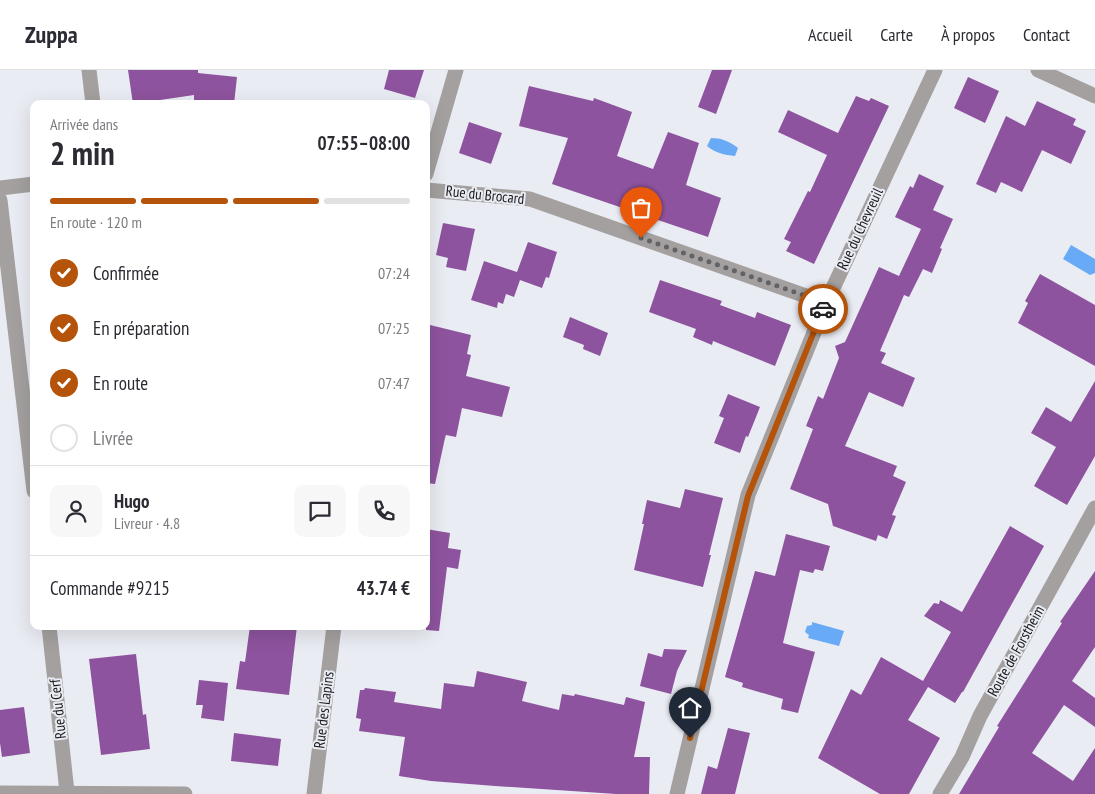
<!DOCTYPE html>
<html lang="fr">
<head>
<meta charset="utf-8">
<style>
	:root { --surface:#fff; --page:#f7f7f7; --text:#2b2b33; --muted:#7c7c81; --line:#e1e1e2; --accent:#b45309 }
	body { margin:0; font-family:"PT Sans Narrow",sans-serif; background:var(--page); color:var(--text); height:100vh; display:flex; flex-direction:column; font-size:19px; white-space:nowrap }
	* { box-sizing:border-box; margin:0 }
	p { font-size:16px; color:var(--muted) }
	.icon { flex:none; width:28px; height:28px; fill:none; stroke:currentColor; stroke-width:2; stroke-linecap:round; stroke-linejoin:round }
	.map { position:relative; flex:1; overflow:hidden }
	.drawer { position:absolute; left:30px; top:30px; width:400px; height:530px; display:flex; flex-direction:column; background:var(--surface); border-radius:10px; box-shadow:0 5px 20px #0002 }
	.drawer>* { flex:none }
	.pin { position:absolute; display:grid; place-items:center; width:42px; height:42px; color:#fff; margin:-51px -21px; border-radius:50% 50% 50% 0; rotate:-45deg; box-shadow:0 0 5px #0007 }
	.pin .icon { rotate:45deg }
	.courier { position:absolute; display:grid; place-items:center; width:50px; height:50px; margin:-25px; border:4px solid #b45309; border-radius:50%; background:#fff; color:#222; box-shadow:0 1px 6px #0007 }
	.summary em { font-style:normal; font-weight:700 }
	.summary div { display:flex; flex-direction:column-reverse }
	.summary { display:flex; align-items:center; justify-content:space-between; height:85px; padding:0 20px }
	h1 { font-size:32px; font-weight:700; line-height:38px }
	.bar { display:grid; grid-template-columns:repeat(4,1fr); gap:8px 5px; align-content:center; height:60px; padding:0 20px }
	.bar i { height:6px; border-radius:4px; background:var(--line) }
	.bar .current { background:var(--accent) }
	.bar p { grid-column:span 4 }
	.line { display:flex; align-items:center; gap:12px; padding:0 20px; border-top:1px solid var(--line) }
	.line div { flex:1 }
	.round { display:grid; place-items:center; flex:none; width:52px; height:52px; border-radius:10px; background:var(--page) }
	ol { padding:0 20px; list-style:none }
	li { display:flex; align-items:center; gap:15px; height:55px }
	li p { margin-inline-start:auto }
	li .icon { padding:5px; border-radius:50%; background:var(--accent); color:#fff; stroke-width:4 }
	li:last-child { color:var(--muted) }
	li i { width:28px; height:28px; border:2px solid var(--line); border-radius:50% }
	header { display:flex; align-items:center; gap:30px; box-sizing:border-box; height:70px; padding:0 25px; background:var(--surface); border-bottom:1px solid var(--line) }
	header strong { font-size:24px }
	nav { display:flex; gap:28px; margin-inline-start:auto; font-size:18px }
	.map>svg:first-child { display:block }
</style>
</head>
<body>
<header>
<strong>Zuppa</strong>
<nav><a>Accueil</a><a>Carte</a><a>À propos</a><a>Contact</a></nav>
</header>
<div class="map">
<svg width="1095" height="724" viewBox="0 0 1095 724">
	<rect width="100%" height="100%" fill="#eaecf3"/>
	<path fill="#68aaf5" d="M711,68c10,0 18,3 27,10l-3,8c-11,-1 -19,-3 -28,-10z
		M1071,175l24,14v14l-5,2 -27,-16z
		M812,552l32,9 -5,15 -31,-8 1,-3 -4,-3 2,-6 5,-1z"/>
	<path fill="#8e539e" d="M128,0h70v3l39,4 -3,27h-40v-9l-61,9z
		M389,0h35l-9,28 -31,-9z
		M712,0h20l-16,44 -18,-7z
		M968,7l31,14 -14,32 -31,-15z
		M529,16l64,15 1,-3 38,14 -15,44 36,13 15,-37 31,11 -13,42 35,13 -13,39 -156,-53 16,-46 -49,-12z
		M856,26l13,5 2,-3 18,8 -75,158 -28,-13 5,-9 -7,-3 24,-48 2,1 17,-37 -49,-23 10,-22 50,23z
		M1037,31l39,18 -3,6 13,6 -15,33 -29,-14 -20,42 -21,-10 -5,11 -20,-9 30,-68 19,10z
		M469,52l33,11 -11,31 -32,-11z
		M919,104l25,12 -11,24 20,9 -13,29 2,1 -10,24 -9,-4 -14,28 -5,-2 -24,56 6,2 -5,10 34,15 -12,29 -34,-15 -24,54 52,20 -4,10 13,6 -14,33 4,1 -9,23 -9,-4 -2,6 -43,-15 -5,-22 -38,-15 23,-60 -7,-3 12,-30 5,3 16,-41 -4,-12 10,-4 34,-75 20,9 22,-47 -26,-12 15,-31 3,2z
		M443,153l32,6 -9,42 -20,-4 2,-9 -12,-3z
		M528,172l29,10 -8,26 -3,-1 -4,11 -22,-8 -6,17 -8,-3 -3,10 -5,-2 -1,6 -26,-8 13,-39 33,11z
		M1040,204l55,31v61l-77,-43 10,-20 -3,-2z
		M660,210l62,21 -2,4 35,13 2,-6 34,13 -16,41 -62,-25 -1,4 -19,-8 3,-8 -47,-17z
		M570,247l38,16 -8,23 -17,-7 1,-4 -21,-8z
		M430,255l41,10 -4,19 4,1 -5,21 44,11 -8,30 -40,-9 -6,29 -10,-2 -1,3 -10,46 -9,-1v-144z
		M1095,311v75l-28,49 -33,-19 22,-39 -25,-14 15,-26 25,15z
		M728,324l32,13 -12,30 -2,-1 -6,17 -26,-10 10,-25 -5,-2z
		M685,419l38,9 -14,57h2l-8,32 -69,-17 10,-46h-2l5,-24 33,8z
		M1010,456l34,20 -81,146h-1l-7,11 -27,-16 -20,33 32,18 -31,56h-29l-62,-36 33,-69 10,6 20,-38 42,24 28,-49 -27,-16 10,-13 5,1 1,-4 22,12z
		M426,459l24,4 -2,15 13,2 -3,19 -11,-2 -8,64 -13,-1z
		M786,464l44,12 -7,25 -8,-2 -2,4 -13,-3 -17,73 32,9 -17,61 -17,-4 2,-10 -41,-12 1,-4 -18,-6 30,-106 20,5z
		M1095,501v76l-23,34 23,17v29l-31,-22 -32,48 41,28 22,-33v46h-136l40,-67 -2,-1 65,-103 -2,-1z
		M250,556h47l-8,69 -53,-6 4,-28 5,1z
		M664,579l23,1 -10,21 -6,23 -31,-8 8,-33 14,4z
		M136,584l7,61 3,-1 4,35 -49,6 -12,-96z
		M477,601l50,11 -5,19 37,9 3,-16 12,2 1,-2 49,11 2,-8 19,5 -11,55h16l-1,37h-33l-121,-8 -64,-5 -32,-5 6,-39 -46,-6 2,-12 -5,-1 4,-28h4l1,-2 31,4 -2,10 47,7 3,-26 30,4z
		M199,610l29,3 -4,38 -23,-3 2,-13h-7z
		M24,637l6,46 -28,4 -2,-14v-33z
		M728,658l22,5 -15,61h-34l7,-28 9,3z
		M234,663l47,6 -3,27 -47,-5z"/>
	<g fill="none" stroke-linecap="round" stroke-linejoin="round">
		<path stroke="#a3a09f" stroke-width="15" d="M89,0l4,34
			M1038,0l57,26
			M426,104l30,-104
			M0,118l34,-4
			M426,120l104,9 296,104
			M0,130l34,291
			M49,556l18,166
			M0,723l185,1
			M314,724l20,-168
			M677,724l71,-299 78,-192 109,-233
			M940,724l22,-37 18,-41 115,-208"/>
	</g>
	<g fill="none" stroke-linecap="round" stroke-linejoin="round">
		<path stroke="#626367" stroke-width="5" stroke-dasharray="0 9" d="M641,168l185,65 -3,6"/>
		<path stroke="#b45309" stroke-width="6" d="M690,668l58,-242 75,-187"/>
	</g>
	<g text-anchor="middle" stroke-width="4" stroke-linejoin="round" paint-order="stroke">
		<g font-size="15" fill="#19191c" stroke="#eaecf3">
			<text transform="translate(485 125) rotate(6)" y="5">Rue du Brocard</text>
			<text transform="translate(860 159) rotate(-65)" y="5">Rue du Chevreuil</text>
			<text transform="translate(1016 581) rotate(-61)" y="5">Route de Forstheim</text>
			<text transform="translate(58 639) rotate(-96)" y="5">Rue du Cerf</text>
			<text transform="translate(324 640) rotate(-83)" y="5">Rue des Lapins</text>
		</g>
	</g>
</svg>
<div class="pin" style="left:641px;top:168px;background:#ea580c"><svg class="icon" aria-label="bag" viewBox="0 0 24 24"><path d="M5 8h14l-1 12H6zM9 8a3 3 0 0 1 6 0"/></svg></div>
<div class="pin" style="left:690px;top:668px;background:#1f2937"><svg class="icon" aria-label="home" viewBox="0 0 24 24"><path d="M3 11l9-7 9 7M6 9v11h12V9"/></svg></div>
<div class="courier" style="left:823px;top:239px"><svg class="icon" aria-label="car" viewBox="0 0 24 24"><path d="M5 17H2v-5l4-1 3-4h7l3 4 3 1v5h-3M9 17h6M6 11h13"/><circle cx="7" cy="17" r="2"/><circle cx="17" cy="17" r="2"/></svg></div>
<section class="drawer">
<div class="summary"><div><h1>2 min</h1><p>Arrivée dans</p></div><em>07:55–08:00</em></div>
<div class="bar"><i class="current"></i><i class="current"></i><i class="current"></i><i></i><p>En route · 120 m</p></div>
<ol>
<li><svg class="icon" aria-label="check" viewBox="0 0 24 24"><path d="M5 12l5 5 9-10"/></svg>Confirmée<p>07:24</p></li>
<li><svg class="icon" aria-label="check" viewBox="0 0 24 24"><path d="M5 12l5 5 9-10"/></svg>En préparation<p>07:25</p></li>
<li><svg class="icon" aria-label="check" viewBox="0 0 24 24"><path d="M5 12l5 5 9-10"/></svg>En route<p>07:47</p></li>
<li><i></i>Livrée</li>
</ol>
<div class="line" style="height:90px"><a class="round"><svg class="icon" aria-label="person" viewBox="0 0 24 24"><circle cx="12" cy="8" r="4"/><path d="M4 21q1-7 8-7t8 7"/></svg></a><div><b>Hugo</b><p>Livreur · 4.8</p></div><a class="round"><svg class="icon" aria-label="chat" viewBox="0 0 24 24"><path d="M4 5h16v11H9l-5 4z"/></svg></a><a class="round"><svg class="icon" aria-label="phone" viewBox="0 0 24 24"><path d="M5 4h4l2 5-3 2q2 4 5 5l2-3 5 2v4C11 20 4 13 5 4z"/></svg></a></div>
<div class="line" style="height:65px"><div>Commande #9215</div><b>43.74 €</b></div>
</section>
</div>
</body>
</html>
